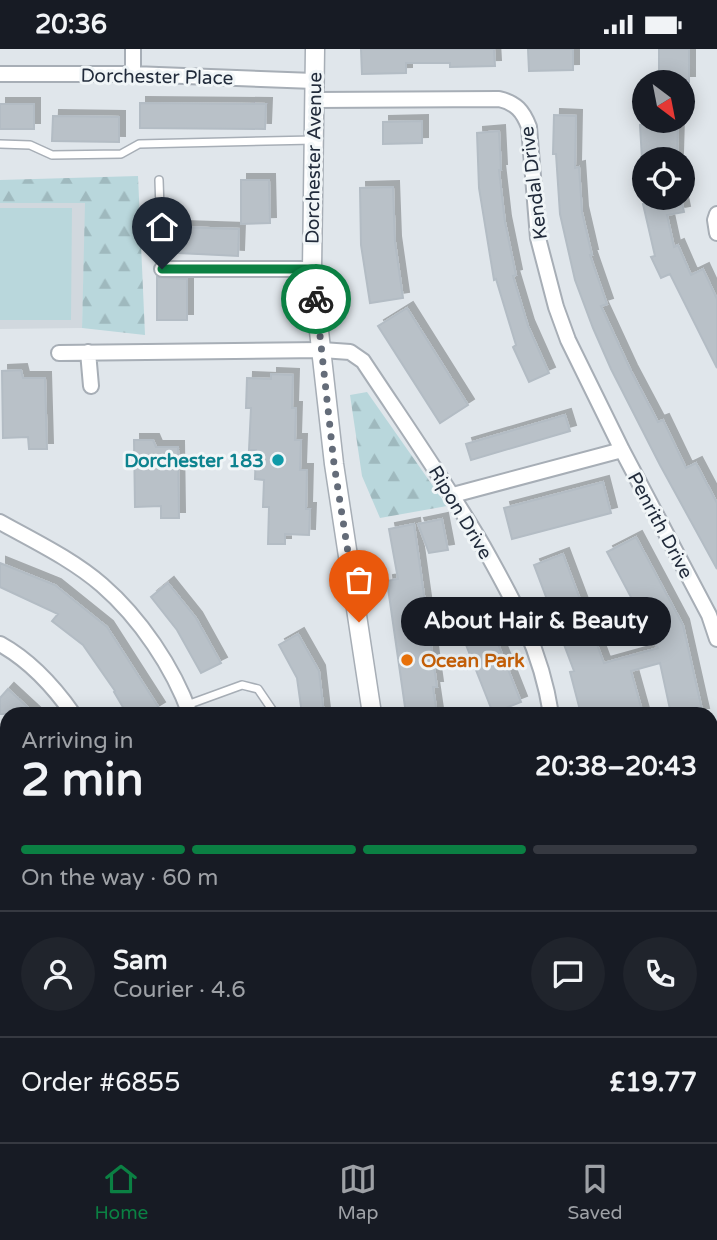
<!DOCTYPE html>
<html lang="en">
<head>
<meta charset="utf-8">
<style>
	:root { --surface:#171b24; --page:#20242c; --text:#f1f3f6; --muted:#9ea1a6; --line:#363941; --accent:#0b8043 }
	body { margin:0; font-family:"Varela Round",sans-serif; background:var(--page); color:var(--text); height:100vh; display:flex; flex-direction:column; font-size:26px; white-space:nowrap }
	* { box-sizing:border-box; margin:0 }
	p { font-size:23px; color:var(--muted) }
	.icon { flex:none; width:38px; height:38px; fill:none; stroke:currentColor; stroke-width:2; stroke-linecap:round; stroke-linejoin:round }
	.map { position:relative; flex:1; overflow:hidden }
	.side { position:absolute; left:0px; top:658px; width:718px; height:436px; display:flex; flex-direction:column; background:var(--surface); border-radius:21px 21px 0 0; box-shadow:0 4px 18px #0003 }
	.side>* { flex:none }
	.needle { width:46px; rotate:148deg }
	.tools { position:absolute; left:632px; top:21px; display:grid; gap:14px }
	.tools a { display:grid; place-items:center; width:63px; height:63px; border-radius:50%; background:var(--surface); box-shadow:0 4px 18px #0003; font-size:35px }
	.pin { position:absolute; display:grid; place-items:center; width:60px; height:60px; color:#fff; margin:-72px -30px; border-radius:50% 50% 50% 0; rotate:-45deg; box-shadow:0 0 7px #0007 }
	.pin .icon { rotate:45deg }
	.courier { position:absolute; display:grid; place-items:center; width:70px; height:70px; margin:-35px; border:5px solid #0b8043; border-radius:50%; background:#fff; color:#222; box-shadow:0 2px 9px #0007 }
	.bubble { position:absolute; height:49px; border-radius:24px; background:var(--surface); box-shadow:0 4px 18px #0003; font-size:23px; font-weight:700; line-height:49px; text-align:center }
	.overview em { font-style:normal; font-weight:700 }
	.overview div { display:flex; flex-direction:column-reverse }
	.overview { display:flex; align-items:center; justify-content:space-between; height:119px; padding:0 21px }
	h1 { font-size:46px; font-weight:700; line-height:52px }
	.bar { display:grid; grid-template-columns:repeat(4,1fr); gap:10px 7px; align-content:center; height:84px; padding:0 21px }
	.bar i { height:9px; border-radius:5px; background:var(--line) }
	.bar .on { background:var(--accent) }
	.bar p { grid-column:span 4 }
	.line { display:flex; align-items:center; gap:18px; padding:0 21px; border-top:2px solid var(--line) }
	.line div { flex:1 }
	.round { display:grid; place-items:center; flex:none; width:74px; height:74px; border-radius:37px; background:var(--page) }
	.status { display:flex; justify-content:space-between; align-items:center; height:49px; padding:0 35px; background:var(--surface); direction:ltr }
	.status svg { height:19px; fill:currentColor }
	.tab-bar { display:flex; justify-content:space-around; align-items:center; height:98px; border-top:2px solid var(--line); background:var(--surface); font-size:19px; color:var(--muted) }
	.tab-bar a { display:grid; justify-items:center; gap:4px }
	.tab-bar .on { color:var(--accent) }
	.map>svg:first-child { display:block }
</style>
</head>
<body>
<div class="status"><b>20:36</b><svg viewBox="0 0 49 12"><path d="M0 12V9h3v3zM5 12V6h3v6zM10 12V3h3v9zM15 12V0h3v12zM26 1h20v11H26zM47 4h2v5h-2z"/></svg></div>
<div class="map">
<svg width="717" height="1093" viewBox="0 0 717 1093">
	<defs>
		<pattern id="forest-firs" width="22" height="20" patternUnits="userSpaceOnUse" patternTransform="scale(1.75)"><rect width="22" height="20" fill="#b9d7dc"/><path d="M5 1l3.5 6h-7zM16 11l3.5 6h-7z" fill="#9fb9be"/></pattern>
		<filter id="shadow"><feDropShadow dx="6" dy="-6" stdDeviation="0" flood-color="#0004"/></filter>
	</defs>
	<rect width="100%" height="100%" fill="#e0e6eb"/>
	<path fill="#d1d8de" d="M0,154h86l-4,125 -82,1z"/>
	<path fill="#b9d7dc" d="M0,159h72l-1,112h-71z"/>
	<path fill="url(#forest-firs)" d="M138,127l7,159 -63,-7 3,-125h-85v-23z
		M367,343l80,114 -67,12 -18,-42 -12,-81z
		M717,988v80l-6,9v-87z
		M548,1087h156l-5,6h-155z"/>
	<path fill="#b9c1c8" stroke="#b3bcc4" stroke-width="2" filter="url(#shadow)" d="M361,0h133l1,17 -45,1v-4h-44v10l-44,1z
		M528,0h45v21l-44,1z
		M659,0h30v33h-30z
		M140,54l126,1 -1,25 -125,-1z
		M0,55h34v25h-34z
		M554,66l22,1 -1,52 4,-1 3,45 10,43h-2l17,49 -6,2 30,65 27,51 5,-2 23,48 10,-5 21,40v66l-57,-104 -49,-96 -18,-41 -18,-48 -15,-66 -4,-60h-3z
		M53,67l66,1v25l-67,-1z
		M422,72v22l-39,1v-22z
		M678,74l-1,36h-35l-2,-34z
		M499,82l2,39h-2l6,52 11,53 -3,1 15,50 21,47 -20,9 -16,-35 3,-2 -20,-66 -2,1 -15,-92 -2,-55z
		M241,131h28l1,43 -29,1z
		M393,138l2,55 8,56 -33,5 -9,-58 -1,-57z
		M671,149h10l3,14 -17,3 7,32 4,-2 13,30 12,-6 14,30v69l-47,-94 -9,4 -10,-21 4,-1 -12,-52z
		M179,178l60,2 -1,27 -60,-3z
		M157,228l30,2v41h-30z
		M407,259l61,97 -28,18 -62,-97z
		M21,321l2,8h22l2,71h-18l-1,-12 -25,1 -1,-67z
		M271,325l22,1 -1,33h4l-1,32h6l-1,30h7l-1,39h4l-1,26 -24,-1v10h-17l1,-37h-6l1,-27 -9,-1 1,-29h-7l2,-42h-5l1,-30 24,1z
		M565,366l5,16 -99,29 -5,-16z
		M134,391h19l3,7h22l1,71h-18v-12l-26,1z
		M603,433l8,31 -99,26 -8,-31z
		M442,470l6,31 -19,3 -11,-29z
		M414,475l23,163h-4l4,27h-31l-19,-133 11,-2 -9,-50z
		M636,488l47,88 20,89h-32l-11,-51 -29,8 12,43h-62l-11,-42 4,-1 -40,-106 29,-11 41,109 54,-15 -51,-96z
		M0,514l55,22 52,42 52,81 -10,6h-22l-13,-22 1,-1 -32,-46 -31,-24 6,-7 -58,-27z
		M168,534l28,35 25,45 -20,10 -24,-43 -26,-33z
		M485,562l36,91 -28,11 -36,-91z
		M298,585l21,37 5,43h-22l-5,-36 -18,-33z
		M8,640l27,25h-35v-16z"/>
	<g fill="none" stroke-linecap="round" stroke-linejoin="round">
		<g stroke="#a7aeb6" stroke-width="10">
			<path id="service" d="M0,95l30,1 22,10 69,-1 18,-10 175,-4
				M159,131l3,89
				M187,656l55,-20 16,4 17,25"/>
		</g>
		<g stroke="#a7aeb6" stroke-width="18">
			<path id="minor" d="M133,0v25
				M0,25h133l181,7
				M314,51l185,-1c17,4 24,12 30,28l9,111 18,69 12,33 54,110 87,165 8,24
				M717,165l-2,6 2,13
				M162,220h150
				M88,303l3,34
				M59,304l263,-3 28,2 13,9c41,62 83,122 120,185 32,57 58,103 68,168
				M453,446l169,-45
				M0,473c34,19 72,37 102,63 38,33 71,82 88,129
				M0,595c29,16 54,43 73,70
				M0,752l7,18
				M710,924l7,-4
				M125,1093l3,-6"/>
		</g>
		<g stroke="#a7aeb6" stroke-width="21">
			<path id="tertiary" d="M315,0l-3,220 22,195 38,250
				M358,1093l2,-6"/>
		</g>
		<use href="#service" stroke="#fff" stroke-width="7"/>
		<use href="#minor" stroke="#fff" stroke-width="14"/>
		<use href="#tertiary" stroke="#fff" stroke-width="18"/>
	</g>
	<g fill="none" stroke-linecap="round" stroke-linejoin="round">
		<path stroke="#646c79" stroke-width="7" stroke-dasharray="0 12.6" d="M316,250l18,165 25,158"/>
		<path stroke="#0b8043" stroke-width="9" d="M162,220h150l4,30"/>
	</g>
	<circle fill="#0f9aa8" stroke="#f0f5f7" stroke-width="2.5" cx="278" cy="411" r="7"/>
	<circle fill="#e8710a" stroke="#f0f5f7" stroke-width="2.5" cx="407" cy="611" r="7"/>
	<g text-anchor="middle" stroke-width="6" stroke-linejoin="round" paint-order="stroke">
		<g font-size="19" fill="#212b3b" stroke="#f0f5f7">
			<text transform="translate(157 27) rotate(1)" y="7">Dorchester Place</text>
			<text transform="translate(313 109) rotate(-89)" y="7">Dorchester Avenue</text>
			<text transform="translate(533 134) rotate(-97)" y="7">Kendal Drive</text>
			<text transform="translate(461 463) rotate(59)" y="7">Ripon Drive</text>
			<text transform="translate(661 476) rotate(62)" y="7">Penrith Drive</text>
		</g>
		<g font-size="19" font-weight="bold" fill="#0d838f" stroke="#f0f5f7" text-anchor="end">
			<text x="264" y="418">Dorchester 183</text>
		</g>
		<g font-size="19" font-weight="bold" fill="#c56008" stroke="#f0f5f7" text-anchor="start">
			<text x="421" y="618">Ocean Park</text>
		</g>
	</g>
</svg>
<div class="tools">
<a><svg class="needle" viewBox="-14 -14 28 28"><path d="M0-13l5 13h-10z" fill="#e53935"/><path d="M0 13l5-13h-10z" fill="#9ea1a6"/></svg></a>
<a><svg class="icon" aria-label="locate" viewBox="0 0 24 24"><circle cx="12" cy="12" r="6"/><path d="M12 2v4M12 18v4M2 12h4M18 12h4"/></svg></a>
</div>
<div class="pin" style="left:359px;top:573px;background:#ea580c"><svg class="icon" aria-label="bag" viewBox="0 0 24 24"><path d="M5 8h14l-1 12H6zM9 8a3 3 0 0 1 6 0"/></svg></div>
<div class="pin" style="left:162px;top:220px;background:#1f2937"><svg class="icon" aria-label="home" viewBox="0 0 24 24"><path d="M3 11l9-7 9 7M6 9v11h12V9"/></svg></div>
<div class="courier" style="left:316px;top:250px"><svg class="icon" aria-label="bike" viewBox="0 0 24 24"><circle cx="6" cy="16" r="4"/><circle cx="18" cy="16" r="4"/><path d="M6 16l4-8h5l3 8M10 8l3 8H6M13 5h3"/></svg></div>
<div class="bubble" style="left:401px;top:548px;width:270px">About Hair &amp; Beauty</div>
<section class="side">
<div class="overview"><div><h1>2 min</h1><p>Arriving in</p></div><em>20:38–20:43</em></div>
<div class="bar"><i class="on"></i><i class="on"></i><i class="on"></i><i></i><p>On the way · 60 m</p></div>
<div class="line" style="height:126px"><a class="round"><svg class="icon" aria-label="person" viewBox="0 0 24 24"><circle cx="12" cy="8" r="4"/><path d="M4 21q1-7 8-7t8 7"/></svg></a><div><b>Sam</b><p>Courier · 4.6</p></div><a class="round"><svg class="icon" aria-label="chat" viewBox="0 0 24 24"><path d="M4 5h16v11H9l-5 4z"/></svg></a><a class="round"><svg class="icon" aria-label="phone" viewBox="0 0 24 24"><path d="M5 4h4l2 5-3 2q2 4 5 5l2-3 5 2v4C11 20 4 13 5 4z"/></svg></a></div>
<div class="line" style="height:91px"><div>Order #6855</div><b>£19.77</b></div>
</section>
</div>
<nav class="tab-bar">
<a class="on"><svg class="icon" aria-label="home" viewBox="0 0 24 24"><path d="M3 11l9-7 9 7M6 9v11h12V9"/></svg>Home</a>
<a><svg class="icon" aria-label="map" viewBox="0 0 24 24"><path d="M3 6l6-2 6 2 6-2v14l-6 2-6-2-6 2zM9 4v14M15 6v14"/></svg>Map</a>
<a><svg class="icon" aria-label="saved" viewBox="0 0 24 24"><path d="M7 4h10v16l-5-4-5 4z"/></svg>Saved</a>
</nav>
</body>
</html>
